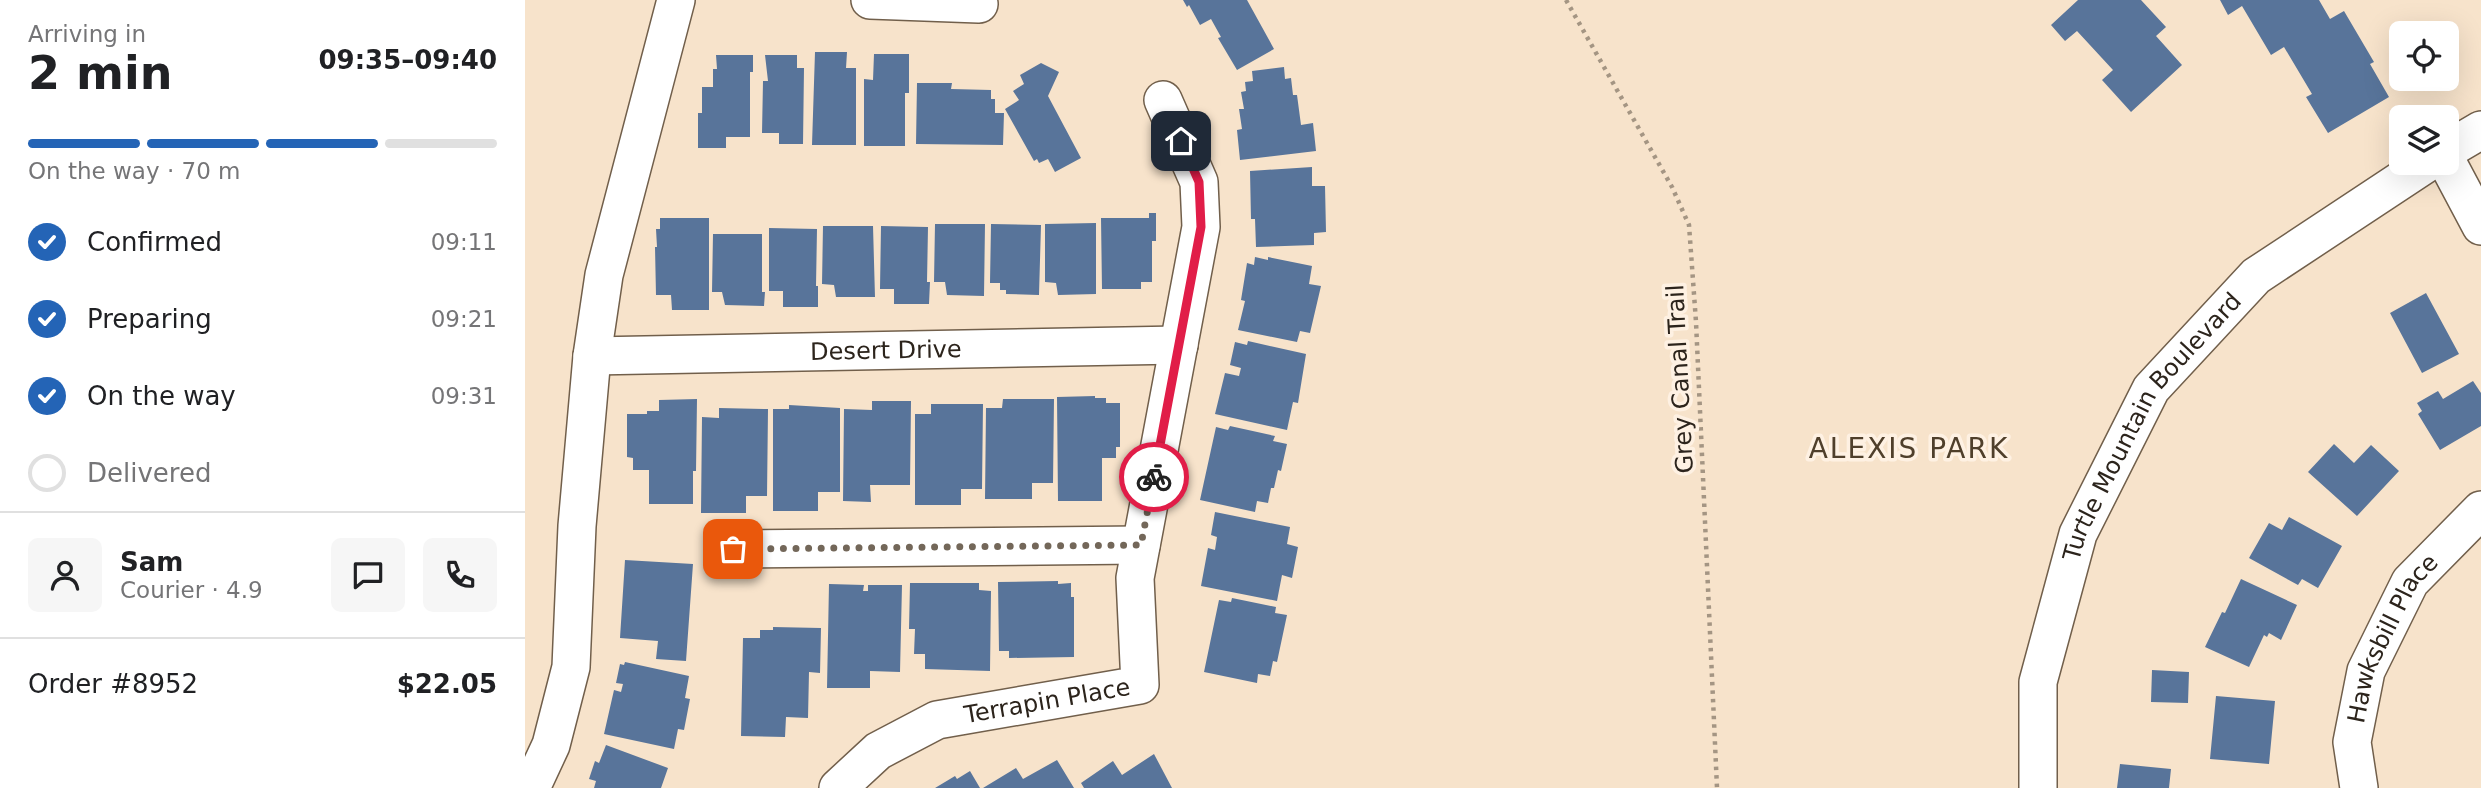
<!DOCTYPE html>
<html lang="en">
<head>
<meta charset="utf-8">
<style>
	:root { --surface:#fff; --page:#f6f6f6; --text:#202124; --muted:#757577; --line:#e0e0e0; --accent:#2464b6 }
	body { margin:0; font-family:"DejaVu Sans",sans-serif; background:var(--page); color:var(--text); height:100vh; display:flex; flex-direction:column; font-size:26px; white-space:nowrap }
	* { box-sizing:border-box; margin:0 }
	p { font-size:23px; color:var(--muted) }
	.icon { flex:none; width:38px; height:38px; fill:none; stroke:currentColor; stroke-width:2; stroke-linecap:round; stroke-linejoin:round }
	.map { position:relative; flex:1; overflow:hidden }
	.drawer { display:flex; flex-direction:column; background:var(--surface); width:525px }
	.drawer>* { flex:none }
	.tools { position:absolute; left:1864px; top:21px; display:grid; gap:14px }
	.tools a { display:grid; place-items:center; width:70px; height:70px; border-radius:10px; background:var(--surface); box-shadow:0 7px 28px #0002; font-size:35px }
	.pin { position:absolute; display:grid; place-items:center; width:60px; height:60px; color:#fff; margin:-30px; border-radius:14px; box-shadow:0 4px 10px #0006 }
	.courier { position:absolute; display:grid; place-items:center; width:70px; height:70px; margin:-35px; border:5px solid #e11d48; border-radius:50%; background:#fff; color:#222; box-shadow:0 2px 9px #0007 }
	.head em { font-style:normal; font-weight:700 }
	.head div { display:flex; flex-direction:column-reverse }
	.head { display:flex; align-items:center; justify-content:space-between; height:119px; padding:0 28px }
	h1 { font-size:46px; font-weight:700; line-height:52px }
	.bar { display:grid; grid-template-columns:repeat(4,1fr); gap:10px 7px; align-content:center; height:84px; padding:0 28px }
	.bar i { height:9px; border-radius:5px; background:var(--line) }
	.bar .current { background:var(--accent) }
	.bar p { grid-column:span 4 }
	.line { display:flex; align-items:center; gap:18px; padding:0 28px; border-top:2px solid var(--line) }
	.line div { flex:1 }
	.round { display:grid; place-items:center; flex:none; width:74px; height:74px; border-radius:10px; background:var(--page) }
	ol { padding:0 28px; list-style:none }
	li { display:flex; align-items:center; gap:21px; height:77px }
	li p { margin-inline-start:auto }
	li .icon { padding:7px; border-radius:50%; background:var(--accent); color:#fff; stroke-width:4 }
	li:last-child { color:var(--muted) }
	li i { width:38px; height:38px; border:4px solid var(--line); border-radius:50% }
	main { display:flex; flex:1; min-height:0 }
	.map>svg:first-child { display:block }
</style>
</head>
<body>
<main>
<section class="drawer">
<div class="head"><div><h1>2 min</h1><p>Arriving in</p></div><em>09:35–09:40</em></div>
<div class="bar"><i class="current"></i><i class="current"></i><i class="current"></i><i></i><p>On the way · 70 m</p></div>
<ol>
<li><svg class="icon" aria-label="check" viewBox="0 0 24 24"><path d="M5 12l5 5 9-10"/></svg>Confirmed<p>09:11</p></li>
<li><svg class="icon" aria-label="check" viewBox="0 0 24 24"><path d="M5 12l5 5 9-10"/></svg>Preparing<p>09:21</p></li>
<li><svg class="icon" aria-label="check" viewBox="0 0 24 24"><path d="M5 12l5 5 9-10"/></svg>On the way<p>09:31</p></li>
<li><i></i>Delivered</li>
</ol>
<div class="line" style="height:126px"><a class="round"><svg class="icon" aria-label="person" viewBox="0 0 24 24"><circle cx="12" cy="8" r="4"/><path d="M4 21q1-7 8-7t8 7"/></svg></a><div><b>Sam</b><p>Courier · 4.9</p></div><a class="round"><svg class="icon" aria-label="chat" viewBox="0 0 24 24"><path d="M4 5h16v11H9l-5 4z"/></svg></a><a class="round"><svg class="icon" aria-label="phone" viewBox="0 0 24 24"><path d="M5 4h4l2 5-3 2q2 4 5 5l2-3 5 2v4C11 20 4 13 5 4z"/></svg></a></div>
<div class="line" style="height:91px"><div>Order #8952</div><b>$22.05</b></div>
</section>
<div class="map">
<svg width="1956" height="788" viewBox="0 0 1956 788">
	<rect width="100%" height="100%" fill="#f7e3cb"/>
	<path fill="#58749a" d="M658,0h64l27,49 -37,21 -19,-32 3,-1 -10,-18 -11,6 -11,-20 -2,2z
		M1553,0h63l25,27 -10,9 26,29 -51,47 -29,-32 11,-10 -36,-39 -12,10 -14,-16z
		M1695,0h99l11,19 14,-8 30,51 -4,2 19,33 -61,36 -22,-36 6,-3 -28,-47 -13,8 -29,-49 -14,9z
		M290,52h32l-1,16h10v77h-44z
		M349,54h35v39h-4v53h-41v-67l9,1z
		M191,55h37v17h-3v65h-24v11h-28v-35h4v-26h11v-18h4z
		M240,55h32v13h7l-1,76h-24v-11h-17l1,-52h5z
		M516,63l18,9 -11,24 33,62 -26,14 -7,-13 -9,4 -2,-4 -3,2 -29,-52 14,-9 -6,-9 11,-7 -4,-9z
		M759,67l1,12 6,-1 2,17h4l4,30 12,-2 3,28 -76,9 -3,-30 5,-1 -3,-20h5l-3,-17 5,-1 -1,-9 8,-1 -1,-10z
		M392,83h35l-1,6 40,1v9h4v14h9l-1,32 -87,-1z
		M787,167v19h13l1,46 -12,1v12l-58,2 -1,-28h-4l-1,-48z
		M624,213h7v28h-4v41h-11v7h-39l-1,-71h48z
		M135,218h49v92h-37l-1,-15h-15l-1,-48h2l-1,-18h4z
		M571,223v71l-38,1 -2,-12 -11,-1v-58z
		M410,224h50l-1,72 -37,-1 -2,-13h-11z
		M466,224l50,1 -2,70 -33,-1v-4h-6v-7h-10z
		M298,226h50l2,71h-39l-2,-12 -12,-1z
		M356,226l47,1 -1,55h3l-1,22h-35v-15h-14z
		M244,228l48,1 -1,57h2v21h-35v-16h-14z
		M188,234h49v58h3l-1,14 -39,-1 -3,-13h-10z
		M730,257l13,3v-3l44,9 -3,18 12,2 -11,47 -10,-2 -3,11 -59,-12 7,-29 -4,-1 6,-37 7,2z
		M1901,293l33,61 -37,19 -32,-60z
		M723,341l58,13 -8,49 -5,-1 -6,28 -72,-16 10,-41 14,3 2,-8 -11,-3 5,-23 12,3z
		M1948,381l8,12v33l-41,24 -22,-36 4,-3 -5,-8 21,-12 5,8z
		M570,396v2h11v5h14v44h-4v11h-14v43h-44l-1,-104z
		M172,399l-1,72h-3v33h-44v-34h-16v-12l-6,-1v-43h20v-3h12v-11z
		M478,399h51l-1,84h-21v16h-47l1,-91h16z
		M347,401h39l-1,84h-40l1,17 -28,-1 1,-92 28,1z
		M406,404h52l-1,85h-21v16h-46v-91h16z
		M264,405l51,3v84h-22v19h-45v-102h16z
		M194,408l49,1 -1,87h-21v17h-45l1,-96 17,1z
		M705,426l45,10 -2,5 14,3 -6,27 -3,-1 -4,18h-3l-3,15 -11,-2 -2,11 -55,-12 16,-73 12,3z
		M1809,444l20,19 17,-18 28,26 -42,45 -49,-44z
		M690,512l75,15 -3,17 11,3 -6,31 -10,-3 -5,26 -76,-15 7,-38 7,2 2,-13 -6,-2z
		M1764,517l53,29 -24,42 -16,-9 -4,6 -49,-27 20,-35 13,7z
		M100,560l68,4 -7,97 -30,-2 2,-18 -38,-3z
		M1716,579l56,26 -16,35 -12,-7 -2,4 -3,-2 -15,32 -44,-20 17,-35 3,1z
		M533,581v3l13,-1v14h3v60l-65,1v-7h-10l-1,-69z
		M385,583h69v7l12,1 -1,80 -65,-2v-15h-11l1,-25h-6z
		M304,584l35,1 -1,6h5v-6h34l-2,87 -30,-1v17h-43z
		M707,598l44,9 -1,6 12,2 -10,47 -4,-1 -3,15 -12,-2 -1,9 -53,-11 15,-72 12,2z
		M248,627l48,1 -1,45 -11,-1 -1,46 -22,-1 -1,20 -44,-1 2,-98h17v-8h13z
		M100,662l64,14 -4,22 5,1 -6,31 -6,-1 -4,20 -70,-15 10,-44 7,2 2,-8 -7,-1 4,-19 4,1z
		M1627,670l37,2 -1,31 -37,-1z
		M1691,696l59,5 -6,63 -59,-5z
		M81,745l62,23 -7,20h-67l2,-7 -7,-2 6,-18 4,2z
		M629,754l18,34h-88l-3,-5 32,-22 9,14z
		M532,760l17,28h-91l33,-20 7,11z
		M1595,764l51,5 -2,19h-52z
		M445,771l10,17h-45l20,-12 2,3z"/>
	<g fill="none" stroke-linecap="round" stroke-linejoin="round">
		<g stroke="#715f4b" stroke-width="40">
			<g id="minor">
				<path d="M345,0l109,4"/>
				<path d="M1922,150l34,-20"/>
				<path d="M1922,162l34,64"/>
				<path id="s1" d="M67,356l587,-11"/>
				<path d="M208,549l408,-4"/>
				<path d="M6,788l20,-43 20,-78 6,-141 15,-170 12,-81 72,-275"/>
				<path id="s2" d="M313,788l40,-37 59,-31 203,-35 -5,-107 66,-351 -2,-45 -36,-82"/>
				<path id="s3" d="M1513,788v-106l40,-148 73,-145 105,-113 171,-113"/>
				<path id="s4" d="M1834,788l-7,-46 14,-71 44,-89 71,-72"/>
			</g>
		</g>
		<path stroke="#a49583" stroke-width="4.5" stroke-dasharray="3.5 5" stroke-linecap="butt" d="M1041,0l106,187 17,38 7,97 21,466"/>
		<use href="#minor" stroke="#fff" stroke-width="37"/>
	</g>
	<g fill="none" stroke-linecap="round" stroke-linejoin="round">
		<path stroke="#736759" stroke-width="7" stroke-dasharray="0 12.6" d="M208,549l408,-4 13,-68"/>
		<path stroke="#e11d48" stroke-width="9" d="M629,477l47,-250 -2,-45 -18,-41"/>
	</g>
	<g text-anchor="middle" stroke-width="7" stroke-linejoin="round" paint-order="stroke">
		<g font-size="24" fill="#2c241c" stroke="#fef1e3">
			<text dy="8" stroke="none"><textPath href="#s1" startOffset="294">Desert Drive</textPath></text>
			<text transform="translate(1155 379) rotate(-93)" y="8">Grey Canal Trail</text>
			<text dy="8" stroke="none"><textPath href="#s3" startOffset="390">Turtle Mountain Boulevard</textPath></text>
			<text dy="8" stroke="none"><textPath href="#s4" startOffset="159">Hawksbill Place</textPath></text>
			<text dy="8" stroke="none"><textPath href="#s2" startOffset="233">Terrapin Place</textPath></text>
		</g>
		<g font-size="28" letter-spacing="2" fill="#4f3f2b" stroke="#fef1e3">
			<text x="1384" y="458">ALEXIS PARK</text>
		</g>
	</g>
</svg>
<div class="tools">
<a><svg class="icon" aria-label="locate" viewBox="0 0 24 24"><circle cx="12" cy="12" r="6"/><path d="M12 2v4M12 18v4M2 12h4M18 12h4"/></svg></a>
<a><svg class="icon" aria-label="layers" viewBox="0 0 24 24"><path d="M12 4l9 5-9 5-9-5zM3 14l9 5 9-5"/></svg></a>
</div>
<div class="pin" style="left:208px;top:549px;background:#ea580c"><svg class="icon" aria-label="bag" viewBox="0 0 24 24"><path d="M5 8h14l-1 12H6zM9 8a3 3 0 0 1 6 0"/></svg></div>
<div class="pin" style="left:656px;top:141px;background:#1f2937"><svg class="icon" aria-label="home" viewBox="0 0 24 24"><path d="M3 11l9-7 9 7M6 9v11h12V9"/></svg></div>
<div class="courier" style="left:629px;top:477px"><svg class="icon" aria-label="bike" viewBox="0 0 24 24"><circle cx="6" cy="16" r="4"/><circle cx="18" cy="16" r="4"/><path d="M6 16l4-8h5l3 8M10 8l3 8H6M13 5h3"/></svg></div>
</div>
</main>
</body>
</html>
